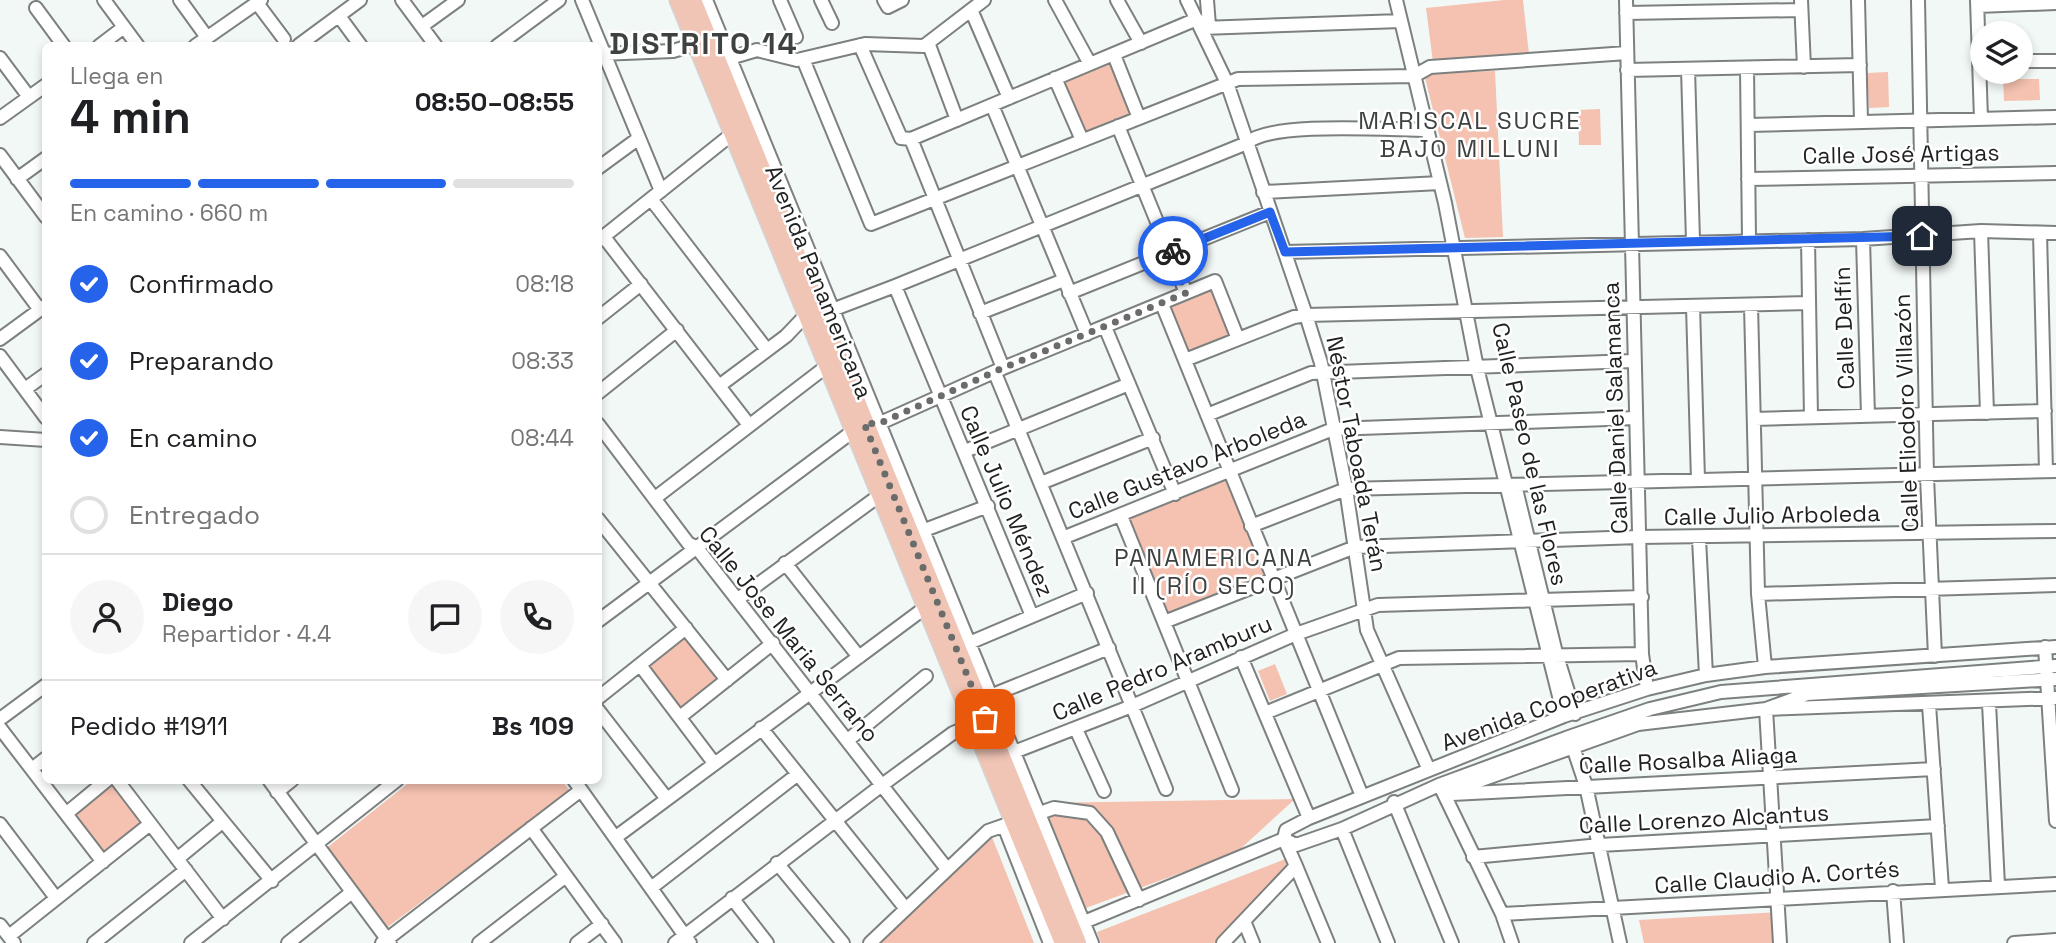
<!DOCTYPE html>
<html lang="es">
<head>
<meta charset="utf-8">
<style>
	:root { --surface:#fff; --page:#f6f6f6; --text:#202124; --muted:#757577; --line:#e0e0e0; --accent:#2563eb }
	body { margin:0; font-family:"Space Grotesk",sans-serif; background:var(--page); color:var(--text); height:100vh; display:flex; flex-direction:column; font-size:26px; white-space:nowrap }
	* { box-sizing:border-box; margin:0 }
	p { font-size:23px; color:var(--muted) }
	.icon { flex:none; width:38px; height:38px; fill:none; stroke:currentColor; stroke-width:2; stroke-linecap:round; stroke-linejoin:round }
	.map { position:relative; flex:1; overflow:hidden }
	.panel { position:absolute; left:42px; top:42px; width:560px; height:742px; display:flex; flex-direction:column; background:var(--surface); border-radius:10px; box-shadow:0 4px 10px #0003 }
	.panel>* { flex:none }
	.fabs { position:absolute; left:1970px; top:21px; display:grid; gap:14px }
	.fabs a { display:grid; place-items:center; width:63px; height:63px; border-radius:50%; background:var(--surface); box-shadow:0 4px 10px #0003; font-size:35px }
	.pin { position:absolute; display:grid; place-items:center; width:60px; height:60px; color:#fff; margin:-30px; border-radius:14px; box-shadow:0 4px 10px #0006 }
	.courier { position:absolute; display:grid; place-items:center; width:70px; height:70px; margin:-35px; border:5px solid #2563eb; border-radius:50%; background:#fff; color:#222; box-shadow:0 2px 9px #0007 }
	.head em { font-style:normal; font-weight:700 }
	.head div { display:flex; flex-direction:column-reverse }
	.head { display:flex; align-items:center; justify-content:space-between; height:119px; padding:0 28px }
	h1 { font-size:46px; font-weight:700; line-height:52px }
	.bar { display:grid; grid-template-columns:repeat(4,1fr); gap:10px 7px; align-content:center; height:84px; padding:0 28px }
	.bar i { height:9px; border-radius:5px; background:var(--line) }
	.bar .selected { background:var(--accent) }
	.bar p { grid-column:span 4 }
	.line { display:flex; align-items:center; gap:18px; padding:0 28px; border-top:2px solid var(--line) }
	.line div { flex:1 }
	.round { display:grid; place-items:center; flex:none; width:74px; height:74px; border-radius:37px; background:var(--page) }
	ol { padding:0 28px; list-style:none }
	li { display:flex; align-items:center; gap:21px; height:77px }
	li p { margin-inline-start:auto }
	li .icon { padding:7px; border-radius:50%; background:var(--accent); color:#fff; stroke-width:4 }
	li:last-child { color:var(--muted) }
	li i { width:38px; height:38px; border:4px solid var(--line); border-radius:50% }
	.map>svg:first-child { display:block }
</style>
</head>
<body>
<div class="map">
<svg width="2056" height="943" viewBox="0 0 2056 943">
	<rect width="100%" height="100%" fill="#f2f8f6"/>
	<path fill="#f5c1b0" d="M1504,0h19l6,54 -96,8 -7,-54z
		M1110,60l23,56 -47,20 -24,-55z
		M1495,71l8,166 -38,1 -40,-160 5,-5z
		M1888,72l1,35 -20,1 -2,-35z
		M2003,79h36l1,21 -36,1z
		M1600,109l1,36h-22l-1,-35z
		M1211,290l20,43 -1,4 -41,16 -19,-46z
		M1221,480l5,1 38,91 -2,5 -93,38 -4,-2 -37,-90 3,-6z
		M684,632l38,46 -40,33 -38,-46z
		M1275,664l12,30 -17,7 -12,-30z
		M411,781h151l8,10 -185,138 -61,-79z
		M113,782l33,41 -42,32 -32,-41z
		M1295,799l-58,53 -151,56 -43,-105z
		M992,837l42,106h-155z
		M1288,858l-1,10 -73,75h-113l-4,-11z
		M1780,912l2,31h-138l-5,-23z"/>
	<g fill="none" stroke-linecap="round" stroke-linejoin="round">
		<g stroke="#7c807f" stroke-width="16">
			<path id="minor" d="M104,0l34,46
				M180,0l26,36
				M402,0l34,46
				M582,0l79,191
				M706,0l386,943
				M780,0l16,37
				M821,0l11,23
				M884,0l4,7 14,-7
				M1055,0l35,64
				M1117,0l24,43
				M1187,0l40,83 79,232 15,48 25,126 21,141 62,140
				M1207,0l2,26
				M1396,0l49,203 32,165 87,348
				M1626,0l16,654 5,35
				M1801,0l3,67
				M1858,0l3,121
				M1918,0l9,477 8,179
				M1977,0l4,119
				M257,3l27,36
				M1978,6l78,-3
				M36,8l28,38
				M972,12l37,86
				M1626,13l175,-3
				M339,16l22,30
				M422,26l36,-26
				M1202,28l199,-7
				M299,45l61,-45
				M860,45l41,93 10,1 286,-120
				M929,45l28,75
				M99,46l25,-19
				M195,46l66,-46
				M497,46l62,-46
				M600,54l73,-3 23,-7
				M1114,55l25,63
				M0,58l29,39
				M730,58l27,-8 40,10 68,-16 59,2 60,-46
				M803,59l68,165 367,-145 176,-3 16,-9 197,-14
				M2021,61h35
				M1747,68l2,172
				M1688,69l5,172
				M1627,70l233,-5
				M1055,78l27,62
				M992,105l95,229
				M0,118l46,-33
				M1748,125l308,-8
				M1118,126l68,167
				M911,139l92,229
				M0,155l46,62
				M598,168l41,-30
				M17,179l29,-21
				M1748,179l308,-6
				M1263,192l177,-9
				M651,199l116,151
				M1981,231l6,182
				M2040,233l6,238
				M604,237l145,188
				M1863,239l5,177
				M1808,240l3,177
				M598,241l134,-107
				M1285,252l578,-13 118,-8 75,2
				M0,256l40,54
				M895,286l137,330
				M1069,293l201,-81
				M1162,304l200,492
				M1751,305l7,289 7,73
				M1693,306l5,174
				M980,313l84,-33
				M598,318l43,-34
				M1105,327l70,167
				M0,339l45,-33
				M0,356l46,62
				M1185,360l109,-43 12,-2 502,-12
				M995,373l171,416
				M719,386l67,-50 20,-21 12,-5h14l63,-24 352,-143c24,-22 143,-13 180,-13
				M25,389l21,-15
				M598,393l79,-63
				M1207,415l104,-42 322,-12
				M1754,419l291,-8
				M598,424l90,119 9,5 250,321
				M0,437l46,3
				M965,451l164,-67
				M1041,483l112,-45
				M1515,485l41,168 19,61
				M655,498l172,-132
				M1121,516l111,274
				M598,519l129,161
				M1251,526l95,-37 710,-18
				M922,531l66,-25
				M1065,537l268,-108 303,-11
				M1699,539l7,136
				M785,563l74,94
				M1758,594l298,-9
				M738,599l142,-104
				M598,621l266,-198 14,1 125,-56 212,-87 23,58
				M1164,622l191,-75 284,-10 417,-6
				M969,643l118,-50
				M2045,647l11,174
				M1241,657l68,161
				M640,665l74,98
				M990,696l119,-48
				M598,698l88,-70
				M1989,703l9,183
				M1929,705l13,183
				M598,710l69,89
				M1265,713l134,-55 243,-4
				M680,717l93,-74
				M0,719l46,-34
				M0,728l103,134
				M761,728l145,181
				M1076,729l28,62
				M848,740l78,-64
				M1573,747l13,39 34,157
				M1014,752l118,-46 164,-72 82,-29 264,-8
				M32,769l14,-11
				M117,780l106,139
				M189,780l83,101
				M269,780l121,163
				M574,780l116,163
				M1441,788l61,126 10,29
				M277,792l15,-12
				M1445,793l193,-69 128,-15 290,-11
				M1452,794l482,-25
				M1394,802l58,141
				M67,813l40,-33
				M0,824l56,74
				M1004,826l46,117
				M531,828l84,115
				M1342,829l46,114
				M616,837l310,-230
				M1284,839l2,-9 23,-12 255,-102 83,-27 59,-14 59,-8 291,-20
				M1284,839l12,6 46,-16 97,-44 130,-48 81,-28 71,-17 335,-26
				M1473,857l127,-12 338,-19
				M177,859l45,-37
				M777,863l66,80
				M1296,866l32,77
				M651,888l147,-114
				M1893,891l4,52
				M732,898l35,45
				M1502,914l554,-30
				M1244,921l9,22
				M0,925l14,18
				M9,936l141,-112
				M1048,937l236,-98
				M94,943l92,-73
				M191,943l206,-163
				M288,943l64,-51
				M382,943l199,-153
				M479,943l87,-67
				M577,943l25,-19
				M675,943l207,-158 71,-52 21,-9
				M870,943l118,-112 66,-23 36,5 17,19 32,68
				M1223,943l73,-77 -12,-27
				M1780,943l-14,-234 41,-15 249,-15
				M2014,943l42,-3"/>
		</g>
		<g stroke="#d2d3d2" stroke-width="21">
			<path id="highway" d="M679,0l385,943
				M692,0l385,943"/>
		</g>
		<use href="#minor" stroke="#fff" stroke-width="12"/>
		<use href="#highway" stroke="#f1c5b6" stroke-width="18"/>
	</g>
	<g fill="none" stroke-linecap="round" stroke-linejoin="round">
		<path stroke="#696c6b" stroke-width="7" stroke-dasharray="0 12.6" d="M985,719l-121,-296 14,1 125,-56 183,-75 -17,-40 4,-2"/>
		<path stroke="#2563eb" stroke-width="9" d="M1173,251l97,-39 15,40 637,-16"/>
	</g>
	<g text-anchor="middle" stroke-width="5" stroke-linejoin="round" paint-order="stroke">
		<g font-size="23" fill="#1f2120" stroke="#fff">
			<text transform="translate(1901 154) rotate(-1)" y="8">Calle José Artigas</text>
			<text transform="translate(819 282) rotate(68)" y="8">Avenida Panamericana</text>
			<text transform="translate(1844 328) rotate(-92)" y="8">Calle Delfín</text>
			<text transform="translate(1615 408) rotate(-92)" y="8">Calle Daniel Salamanca</text>
			<text transform="translate(1906 413) rotate(-92)" y="8">Calle Eliodoro Villazón</text>
			<text transform="translate(1357 454) rotate(79)" y="8">Néstor Taboada Terán</text>
			<text transform="translate(1530 454) rotate(77)" y="8">Calle Paseo de las Flores</text>
			<text transform="translate(1187 465) rotate(-22)" y="8">Calle Gustavo Arboleda</text>
			<text transform="translate(1007 501) rotate(67)" y="8">Calle Julio Méndez</text>
			<text transform="translate(1772 515) rotate(-1)" y="8">Calle Julio Arboleda</text>
			<text transform="translate(789 634) rotate(51)" y="8">Calle Jose Maria Serrano</text>
			<text transform="translate(1162 668) rotate(-23)" y="8">Calle Pedro Aramburu</text>
			<text transform="translate(1549 705) rotate(-20)" y="8">Avenida Cooperativa</text>
			<text transform="translate(1688 760) rotate(-3)" y="8">Calle Rosalba Aliaga</text>
			<text transform="translate(1704 819) rotate(-3)" y="8">Calle Lorenzo Alcantus</text>
			<text transform="translate(1777 877) rotate(-4)" y="8">Calle Claudio A. Cortés</text>
		</g>
		<g font-size="24" letter-spacing="2" fill="#3d4140" stroke="#fff">
			<text x="1470" y="129">MARISCAL SUCRE<tspan x="1470" dy="28">BAJO MILLUNI</tspan></text>
			<text x="1214" y="566">PANAMERICANA<tspan x="1214" dy="28">II (RÍO SECO)</tspan></text>
		</g>
		<g font-size="30" font-weight="bold" letter-spacing="2" fill="#3d4140" stroke="#fff">
			<text x="704" y="54">DISTRITO 14</text>
		</g>
	</g>
</svg>
<div class="fabs">
<a><svg class="icon" aria-label="layers" viewBox="0 0 24 24"><path d="M12 4l9 5-9 5-9-5zM3 14l9 5 9-5"/></svg></a>
</div>
<div class="pin" style="left:985px;top:719px;background:#ea580c"><svg class="icon" aria-label="bag" viewBox="0 0 24 24"><path d="M5 8h14l-1 12H6zM9 8a3 3 0 0 1 6 0"/></svg></div>
<div class="pin" style="left:1922px;top:236px;background:#1f2937"><svg class="icon" aria-label="home" viewBox="0 0 24 24"><path d="M3 11l9-7 9 7M6 9v11h12V9"/></svg></div>
<div class="courier" style="left:1173px;top:251px"><svg class="icon" aria-label="bike" viewBox="0 0 24 24"><circle cx="6" cy="16" r="4"/><circle cx="18" cy="16" r="4"/><path d="M6 16l4-8h5l3 8M10 8l3 8H6M13 5h3"/></svg></div>
<section class="panel">
<div class="head"><div><h1>4 min</h1><p>Llega en</p></div><em>08:50–08:55</em></div>
<div class="bar"><i class="selected"></i><i class="selected"></i><i class="selected"></i><i></i><p>En camino · 660 m</p></div>
<ol>
<li><svg class="icon" aria-label="check" viewBox="0 0 24 24"><path d="M5 12l5 5 9-10"/></svg>Confirmado<p>08:18</p></li>
<li><svg class="icon" aria-label="check" viewBox="0 0 24 24"><path d="M5 12l5 5 9-10"/></svg>Preparando<p>08:33</p></li>
<li><svg class="icon" aria-label="check" viewBox="0 0 24 24"><path d="M5 12l5 5 9-10"/></svg>En camino<p>08:44</p></li>
<li><i></i>Entregado</li>
</ol>
<div class="line" style="height:126px"><a class="round"><svg class="icon" aria-label="person" viewBox="0 0 24 24"><circle cx="12" cy="8" r="4"/><path d="M4 21q1-7 8-7t8 7"/></svg></a><div><b>Diego</b><p>Repartidor · 4.4</p></div><a class="round"><svg class="icon" aria-label="chat" viewBox="0 0 24 24"><path d="M4 5h16v11H9l-5 4z"/></svg></a><a class="round"><svg class="icon" aria-label="phone" viewBox="0 0 24 24"><path d="M5 4h4l2 5-3 2q2 4 5 5l2-3 5 2v4C11 20 4 13 5 4z"/></svg></a></div>
<div class="line" style="height:91px"><div>Pedido #1911</div><b>Bs 109</b></div>
</section>
</div>
</body>
</html>
